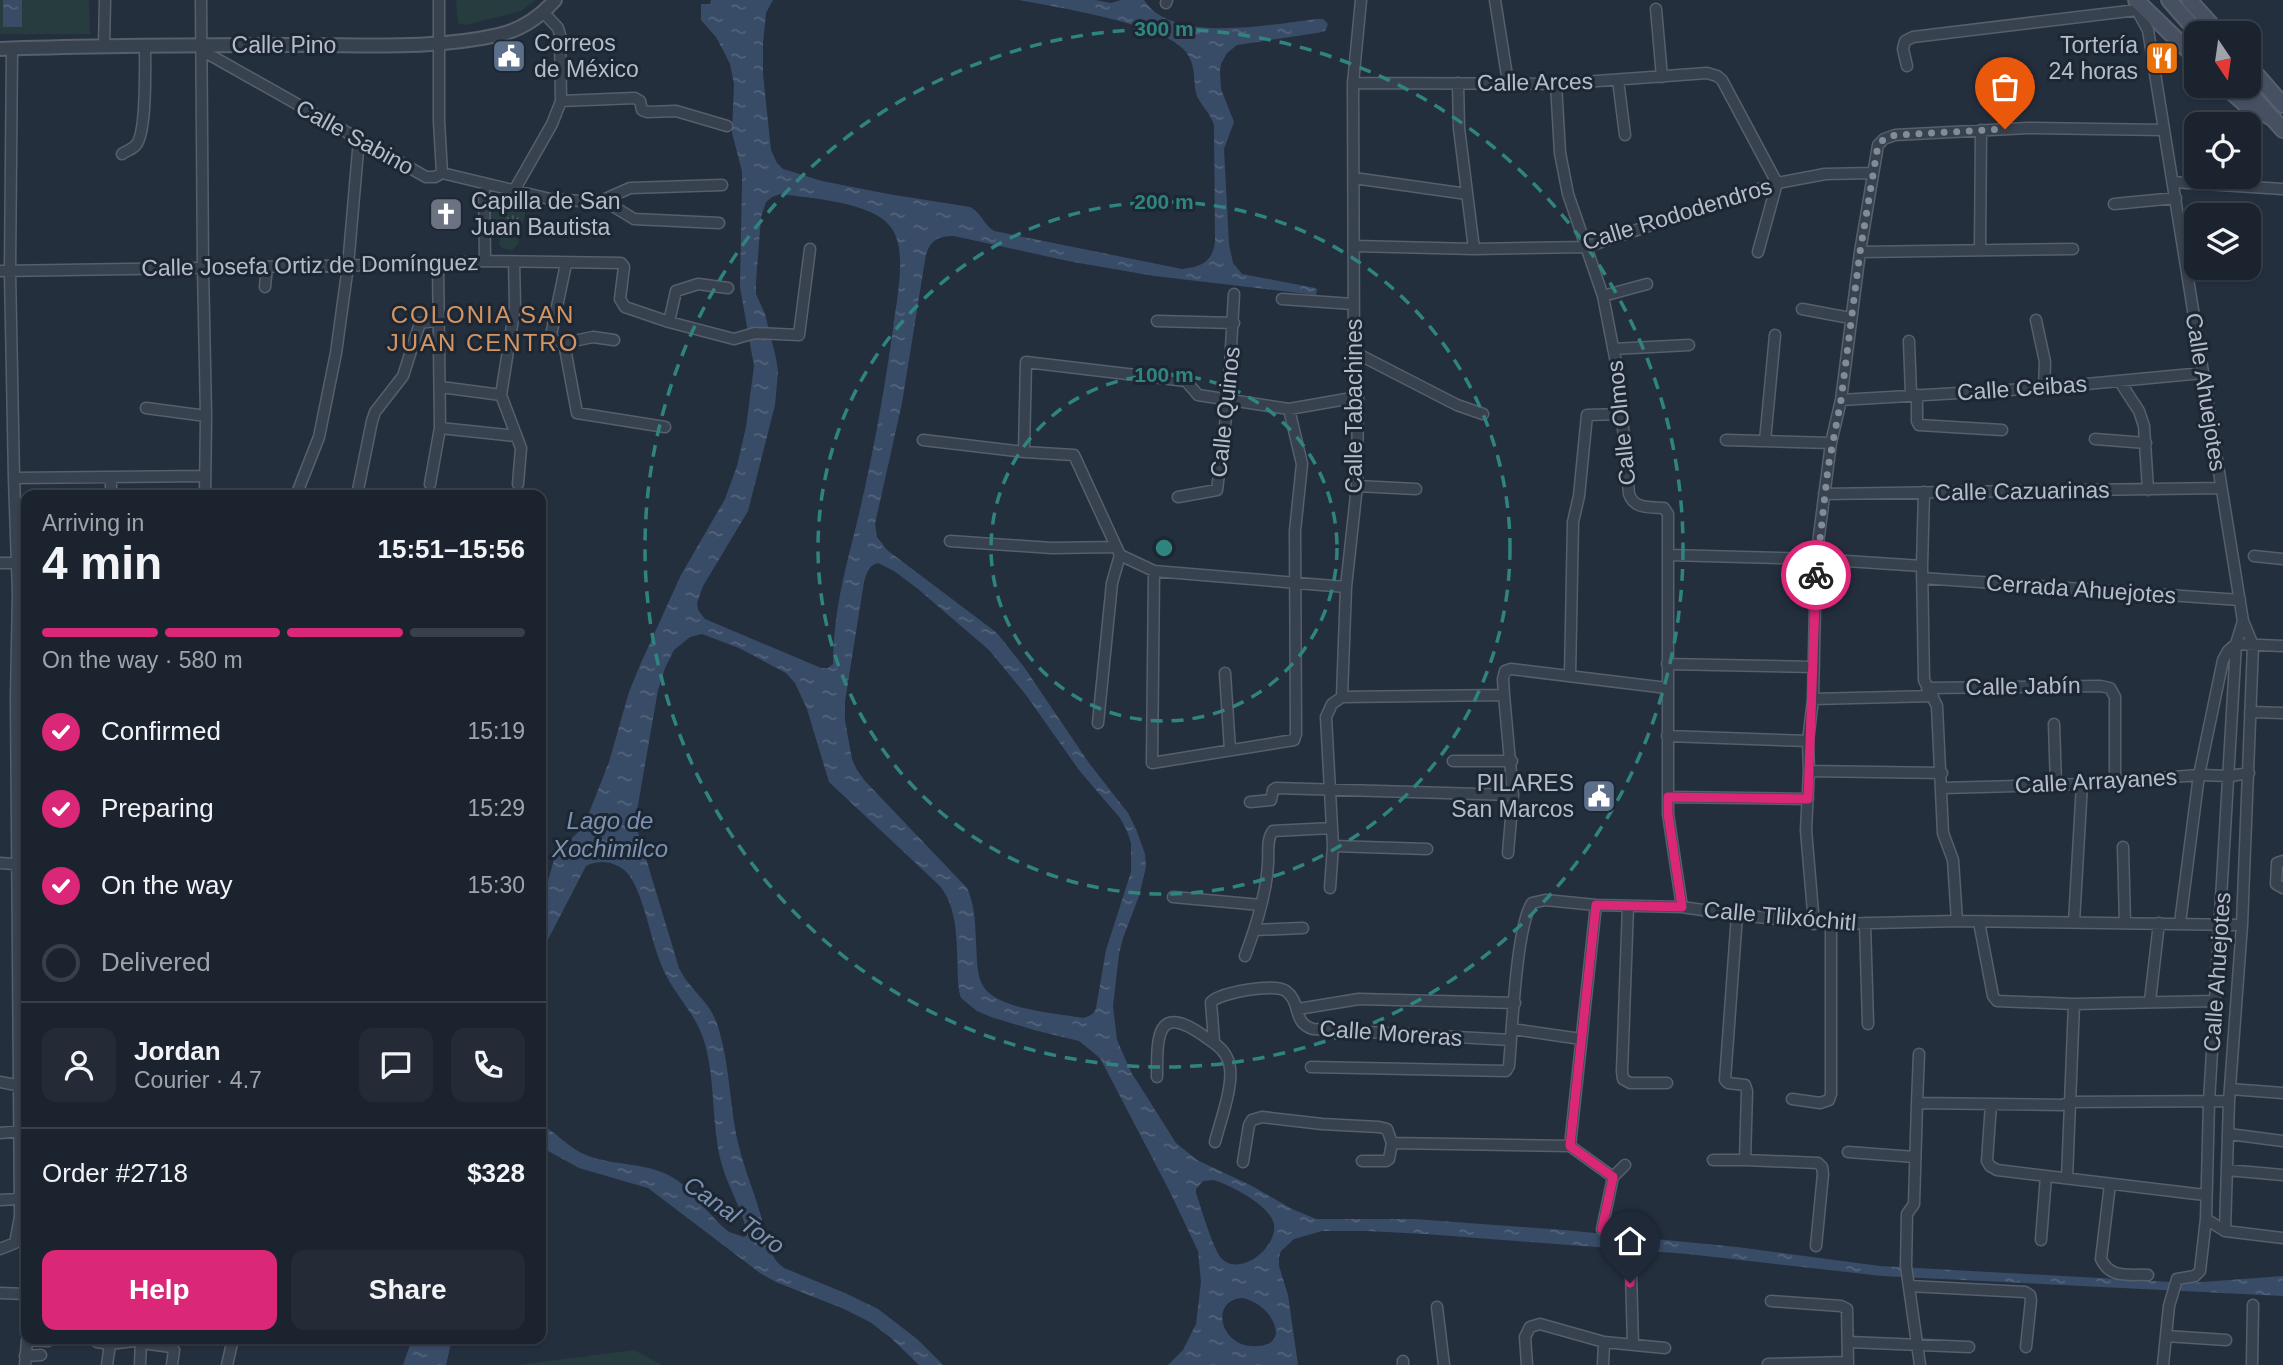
<!DOCTYPE html>
<html lang="en">
<head>
<meta charset="utf-8">
<style>
	:root { --surface:#1b232e; --page:#242b36; --text:#f1f3f6; --muted:#a0a4aa; --line:#39404a; --accent:#db2777 }
	body { margin:0; font-family:Helvetica,sans-serif; background:var(--page); color:var(--text); height:100vh; display:flex; flex-direction:column; font-size:26px; white-space:nowrap }
	* { box-sizing:border-box; margin:0 }
	p { font-size:23px; color:var(--muted) }
	.icon { flex:none; width:38px; height:38px; fill:none; stroke:currentColor; stroke-width:2; stroke-linecap:round; stroke-linejoin:round }
	.map { position:relative; flex:1; overflow:hidden }
	.sheet { position:absolute; left:21px; top:490px; width:525px; height:854px; display:flex; flex-direction:column; background:var(--surface); border-radius:14px; box-shadow:0 2px 5px #0004,0 0 0 2px var(--line) }
	.sheet>* { flex:none }
	.needle { width:46px; rotate:167deg }
	.controls { position:absolute; left:2184px; top:21px; display:grid; gap:14px }
	.controls a { display:grid; place-items:center; width:77px; height:77px; border-radius:14px; background:var(--surface); box-shadow:0 2px 5px #0004,0 0 0 2px var(--line); font-size:35px }
	.pin { position:absolute; display:grid; place-items:center; width:60px; height:60px; color:#fff; margin:-72px -30px; border-radius:50% 50% 50% 0; rotate:-45deg; box-shadow:0 0 7px #0007 }
	.pin .icon { rotate:45deg }
	.courier { position:absolute; display:grid; place-items:center; width:70px; height:70px; margin:-35px; border:5px solid #db2777; border-radius:50%; background:#fff; color:#222; box-shadow:0 2px 9px #0007 }
	.headline em { font-style:normal; font-weight:600 }
	.headline div { display:flex; flex-direction:column-reverse }
	.headline { display:flex; align-items:center; justify-content:space-between; height:119px; padding:0 21px }
	h1 { font-size:46px; font-weight:600; line-height:52px }
	.bar { display:grid; grid-template-columns:repeat(4,1fr); gap:10px 7px; align-content:center; height:84px; padding:0 21px }
	.bar i { height:9px; border-radius:5px; background:var(--line) }
	.bar .active { background:var(--accent) }
	.bar p { grid-column:span 4 }
	.line { display:flex; align-items:center; gap:18px; padding:0 21px; border-top:2px solid var(--line) }
	.line div { flex:1 }
	.round { display:grid; place-items:center; flex:none; width:74px; height:74px; border-radius:14px; background:var(--page) }
	ol { padding:0 21px; list-style:none }
	li { display:flex; align-items:center; gap:21px; height:77px }
	li p { margin-inline-start:auto }
	li .icon { padding:7px; border-radius:50%; background:var(--accent); color:#fff; stroke-width:4 }
	li:last-child { color:var(--muted) }
	li i { width:38px; height:38px; border:4px solid var(--line); border-radius:50% }
	.button { display:flex; gap:14px; margin-top:auto; padding:14px 21px }
	.button a { flex:1; height:80px; border-radius:14px; background:var(--accent); color:#fff; font-size:28px; font-weight:600; line-height:80px; text-align:center }
	.button a+a { background:var(--page); color:var(--text) }
	.map>svg:first-child { display:block }
</style>
</head>
<body>
<div class="map">
<svg width="2283" height="1365" viewBox="0 0 2283 1365">
	<defs>
		<pattern id="grass-tufts" width="24" height="20" patternUnits="userSpaceOnUse" patternTransform="scale(1.75)"><rect width="24" height="20" fill="#263c3f"/><path d="M3 7l-1-3M5 7V3M7 7l1-3M15 17l-1-3M17 17v-4M19 17l1-3" fill="none" stroke="#435659"/></pattern>
		<pattern id="water-ripples" width="26" height="14" patternUnits="userSpaceOnUse" patternTransform="scale(1.75)"><rect width="26" height="14" fill="#394c67"/><path d="M2 4q2-2 4 0t4 0M15 11q2-2 4 0t4 0" fill="none" stroke="#53647b"/></pattern>
	</defs>
	<rect width="100%" height="100%" fill="#242f3e"/>
	<path fill="url(#grass-tufts)" d="M501,198c12,-1 20,4 24,16l-3,12 -7,7 4,10 -7,7 -10,-2 -3,-5 3,-9c-17,-9 -17,-27 -1,-36z"/>
	<path fill="#263c3f" d="M0,0h89l1,34h-90z
		M456,0h80l-15,11 -55,14 -8,-2z
		M634,1350l28,15h-145h1z"/>
	<path fill="url(#water-ripples)" fill-rule="evenodd" d="M3,0h19v27h-19z
		M711,0h62l-7,13 -3,30v31l8,76 6,13 6,6 39,12 66,13 82,13c11,5 13,17 24,24l188,38c19,-2 31,-7 33,-28l-1,-116c-4,-13 -15,-21 -18,-32 -3,-15 0,-28 -10,-41 -20,-28 -131,-45 -167,-52h76l16,3 10,-3h23c28,45 129,24 173,19h6l5,5 -3,7 -8,2 -80,12 -10,8 -6,11 -1,7 1,18 13,33 -10,27 5,95 4,19 9,11 73,14 2,1 -1,6 -162,-19 -86,-15 -114,-25c-16,0 -22,3 -28,18l-24,149 -27,121 2,13 10,13 110,83 27,34 65,96 39,50 8,16 9,25 1,13 -7,29 -16,42 -4,16 -6,52 4,34 14,32 45,71 21,17 55,26 40,23 24,10h97l151,11 173,17 143,19 309,17 94,-7v20l-401,-20 -194,-22 -263,-20 -57,-3h-46l-28,8 -13,12 -2,6v9l9,29 10,70h-130l15,-15 13,-26 5,-42 -3,-31 -28,-59 -70,-134 -21,-17 -45,-11 -43,-13 -14,-6 -16,-13 -2,-7c-4,-35 3,-77 -19,-105l-111,-104 -22,-73 -12,-26 -9,-10 -47,-25 -37,-14 -12,3 -16,13 -9,18 -7,22 -23,132 44,146c9,20 29,32 37,53 14,39 13,82 22,122 6,25 16,49 23,73 5,19 6,40 23,52l61,25 33,16 39,30 26,26h-24l-28,-27 -21,-16 -26,-13 -68,-27 -16,-9 -112,-85 -69,-20 -38,-21v-22c17,8 27,23 45,30 27,11 58,7 84,21 23,12 38,40 59,56l15,5 3,-2c-3,-24 -19,-47 -25,-70 -11,-39 -6,-81 -17,-121 -7,-27 -27,-45 -39,-69 -15,-28 -20,-76 -37,-100 -10,-13 -29,-17 -43,-9l-45,87v-49l13,-44 11,-15 15,-15 7,-12 22,-56 20,-70 11,-27 41,-90 44,-76 12,-33 9,-39 8,-61 -14,-79 2,-104v-12l-10,-38 2,-49 -4,-20 -5,-10 -9,-17 -15,-17v-16h9zM780,194c29,4 92,8 110,32 19,23 6,75 3,103 -9,64 -20,126 -35,189 -7,29 -15,58 -20,88 -3,19 -5,38 -5,58l-5,4h-7l-116,-49 -7,-9 -1,-7 6,-17 45,-75 27,-106 3,-33 -2,-14 -11,-44 -9,-20v-12l5,-65 5,-15 6,-5zM878,563l16,8 24,18 71,61 37,45 53,75 41,48 7,13 4,12v29l-25,78 -10,58c-3,7 -6,8 -13,10 -26,-5 -89,-8 -101,-34 -6,-12 -5,-29 -6,-43 -1,-18 -1,-36 -9,-53l-102,-107 -8,-11 -5,-11 -7,-38v-20l19,-119c3,-10 4,-16 14,-19zM1214,1180c17,6 55,24 60,44 4,23 -33,53 -52,35 -9,-9 -21,-52 -26,-66v-4l7,-8zM1243,1298c17,4 33,19 33,36 -3,9 -8,11 -17,12 -39,5 -51,-47 -16,-48z
		M412,1339h40l-6,26h-43z"/>
	<g fill="none" stroke-linecap="round" stroke-linejoin="round">
		<g stroke="#565f6c" stroke-width="13">
			<path id="minor" d="M201,0l2,268 3,148 -1,79
				M439,0v121l3,52
				M1495,0l13,82
				M2138,1l-1,9 11,20 95,591 10,24 -11,280 -13,176 -4,130
				M1166,3l1,-3
				M1656,9l6,68
				M104,46l1,-46
				M203,51l223,126h9l7,-4 108,26 32,2 21,-1 27,-12 92,-3
				M1907,66l-4,-17 2,-8 8,-4 224,-27
				M1618,80l7,55
				M1353,83l203,1 151,-11 10,3 5,4 55,103 -19,69
				M1458,83l1,45 15,121
				M1556,84l4,69 8,41 35,102 15,77 11,121c5,15 20,13 35,14l4,6v300l14,93
				M561,101l74,-3 5,3 2,9 5,2 29,-1 51,15
				M122,154c4,-3 11,-5 14,-9 11,-12 9,-81 9,-100
				M1354,178l113,16
				M2173,182l110,7
				M484,183l1,78
				M515,189l37,-65 9,-23 -1,-66 -2,-7 -14,-15
				M603,200l31,19 85,4
				M2114,204l62,-6
				M1355,246l119,3 112,-2 191,-64 48,-9 47,-1
				M1980,250l1,-120
				M1860,252l213,-3
				M514,262l1,45 -14,88 20,53 -3,36
				M566,264l-15,71 2,5 11,3 13,70 88,14
				M0,271l438,-7 47,-3 136,2 3,4 -4,32 5,8 44,15 65,17 21,-6 44,2 11,-86
				M265,287l2,-20
				M1603,296l44,-12
				M1282,299l71,5
				M1802,309l48,9
				M2036,320l9,42 -1,26
				M1157,321l77,2
				M669,322l7,-31 22,-7 30,4
				M1909,341l2,54
				M564,343l29,-6 21,3
				M1613,349l76,-4
				M1354,352l103,53 26,9
				M2120,382l19,29 5,15 4,64
				M441,387l60,8
				M1917,395v26l2,4 83,5
				M1841,400l203,-12 159,-15
				M146,408l60,8
				M440,428l76,8
				M2095,439l51,4
				M923,440l101,12 50,3 46,100 34,16 192,16
				M1726,440l105,3
				M1765,441l10,-106
				M1024,452l2,-90 160,19 12,14 91,14 69,-12
				M14,478l190,-2
				M430,484l10,-56 -2,-164
				M1357,486l59,3
				M1924,492l-2,74 2,114 13,26 6,127 10,27 4,61
				M297,493l22,-56 17,-84 12,-87 11,-127
				M1824,494l397,-6
				M111,495v-18
				M357,495l15,-74 3,-9 28,-36 17,-53 20,-3
				M1178,497l39,-7 11,-89 6,-107
				M950,541l102,7 64,-1
				M1668,555l148,4 106,7
				M2254,556l29,3
				M0,563l26,-1
				M1154,571l-2,192 142,-23 2,-6 -1,-203 7,-67 -13,-55
				M1922,578l318,22
				M2236,644l47,2
				M1667,664l147,3
				M1225,673l5,77
				M1570,676l3,-154 6,-26 8,-81 35,-1
				M1927,688l173,-2 10,2 5,9v84
				M1504,695l9,100 -5,58
				M1342,697l162,-2 -1,-16 2,-8 6,-2 156,19
				M1813,699l120,-3
				M2250,712l33,1
				M1098,723l14,-140 8,-28
				M2054,724l2,61
				M1667,736l141,5
				M1453,761h59
				M1809,771l133,2
				M1943,788l139,-4 117,-9 31,1 19,-3
				M1668,797l140,2
				M1250,802l21,-2 2,-10 3,-2 237,7
				M1333,846l94,3
				M2123,847l2,76
				M2283,861l-6,2 -1,21 7,4
				M0,863l26,2
				M1330,888l3,-42 -7,-129 6,-13 10,-7 4,-110 11,-101 1,-89 -4,-45 -1,-269 8,-83
				M1173,897l88,8
				M1628,906l-6,165 1,8 7,4h37
				M1737,915l-12,165 3,3 17,2 2,6 -2,69 73,3 4,4 1,7 -7,72
				M1979,922l14,74 4,5 77,3 141,-3
				M2074,922l8,-138
				M1865,923l3,101
				M2180,923l19,-148 24,-115 5,-9 8,-7
				M1814,924l-8,-94 3,-59 -1,-30 5,-42 3,-140 15,-116 10,-43 19,-148 18,-107 6,-6 11,-4 133,-7 136,2
				M1255,930l48,-2
				M1245,956c11,-29 21,-61 23,-92 1,-11 -2,-24 5,-33l59,-3
				M2150,1001l9,-78
				M1298,1009l61,-10 156,4
				M1512,1029l69,10
				M1214,1041l-3,-39c11,-10 63,-19 75,-11 16,12 6,32 27,38l198,11
				M1311,1067l195,4 3,-5c3,-34 7,-139 23,-163l13,-3 51,5 86,2 55,8 94,9 126,-3 285,4
				M1157,1077c0,-40 -1,-75 47,-41 11,8 21,13 25,27 6,20 -9,59 -14,79
				M0,1082l26,5
				M2230,1089l53,4
				M1792,1099l28,4 9,-3 2,-6v-170
				M1917,1103l2,-49
				M1991,1104l-4,57 3,5 7,4 208,25
				M0,1133l20,-2
				M2229,1134l54,7
				M1392,1143l178,3 43,31 12,-12
				M1570,1146l26,-241
				M1848,1152l67,5
				M1713,1160h32
				M1243,1162l6,-37 3,-5 10,-3 60,7 57,3 8,2 5,14 -3,16 -3,2h-24
				M2227,1170l56,5
				M1613,1177l-11,52 4,3 33,2 -1,22 -7,16 2,73
				M2067,1178l7,-174
				M2110,1184l-9,75c9,20 28,15 47,16
				M0,1200l19,-1
				M2206,1219l19,12 58,7
				M2041,1240l5,-64
				M0,1249l15,-6 5,-26 -4,-520 2,-103 -4,-116 -4,-207 2,-223
				M1909,1286l116,6 5,3 1,5 -5,47
				M0,1293l26,1
				M1771,1301l70,5 6,3 1,56
				M1437,1307l7,58
				M2166,1336l60,4
				M94,1339l3,3 13,2
				M1849,1342l120,5
				M142,1343l29,4 3,3 -2,15
				M25,1356l16,-1
				M1768,1364l80,-2
				M25,1365l2,-25 21,1 3,-2
				M107,1365l3,-21 32,-4
				M140,1365l1,-26
				M227,1365l6,-26
				M1403,1365v-4
				M1527,1365l-2,-28 5,-10 10,-3 64,18 61,6
				M1603,1365l1,-23
				M1920,1365l-14,-99 1,-52 7,-10 3,-101 145,2 7,-3 160,-1
				M2163,1365l6,-59 8,-27 18,-3 5,-5 6,-52 3,-117 27,-458 7,-23
				M2252,1365l1,-60"/>
		</g>
		<g stroke="#565f6c" stroke-width="16">
			<path id="tertiary" d="M0,49c102,-4 205,-4 307,-4 64,0 128,4 191,-10 23,-5 41,-17 57,-35"/>
		</g>
		<g stroke="#565f6c" stroke-width="18">
			<path id="secondary" d="M2136,0l60,58
				M2169,0l29,33
				M2189,0l30,33
				M2249,66l34,39
				M2225,86l21,19 28,14
				M2244,86l39,44"/>
		</g>
		<use href="#minor" stroke="#38414e" stroke-width="10"/>
		<use href="#tertiary" stroke="#38414e" stroke-width="12"/>
		<use href="#secondary" stroke="#465061" stroke-width="14"/>
	</g>
	<g fill="none" stroke-linecap="round" stroke-linejoin="round">
		<path stroke="#828b98" stroke-width="7" stroke-dasharray="0 12.6" d="M1816,575l12,-107 13,-68 19,-148 18,-107 6,-6 11,-4 110,-6"/>
		<path stroke="#db2777" stroke-width="9" d="M1630,1283l1,-11 7,-16 1,-22 -33,-2 -4,-3 11,-52 -43,-31 26,-241 86,2 -14,-93v-17l140,2 8,-224"/>
	</g>
	<g fill="none" stroke="#308480" stroke-width="3.5" stroke-dasharray="12 9">
		<circle cx="1164" cy="548" r="173"/>
		<circle cx="1164" cy="548" r="346"/>
		<circle cx="1164" cy="548" r="519"/>
	</g>
	<defs>
		<g id="civic-square" transform="scale(1.75)"><rect x="-9" y="-9" width="18" height="18" rx="4" fill="#5c6f8a" stroke="#1d2633"/><path d="M-.6-6.5H3V-4.5H.6V-3L4-1V1h2V6H-6V1h2V-1L-.6-3ZM-1.2 2.5V6h2.4V2.5Z" fill="#fff"/></g>
		<g id="restaurant-square" transform="scale(1.75)"><rect x="-9" y="-9" width="18" height="18" rx="4" fill="#e8710a" stroke="#1d2633"/><path d="M-5-6h1v4h1v-4h1v4h1v-4h1v5L-1.5 .5V6h-2V.5L-5-1ZM5-6V6H3V1.5H1.5Q1.5-4 5-6Z" fill="#fff"/></g>
		<g id="church-square" transform="scale(1.75)"><rect x="-9" y="-9" width="18" height="18" rx="4" fill="#6b7280" stroke="#1d2633"/><path d="M-1.2-6h2.4v3.5h3.3v2.4h-3.3V6h-2.4V-.1h-3.3v-2.4h3.3Z" fill="#fff"/></g>
	</defs>
	<g fill-rule="evenodd">
		<use href="#civic-square" x="509" y="56"/>
		<use href="#restaurant-square" x="2162" y="58"/>
		<use href="#church-square" x="446" y="214"/>
		<use href="#civic-square" x="1599" y="796"/>
	</g>
	<g text-anchor="middle" stroke-width="6" stroke-linejoin="round" paint-order="stroke">
		<g font-size="23" fill="#b4bcc9" stroke="#1d2633" text-anchor="start">
			<text x="534" y="51">Correos<tspan x="534" dy="26">de México</tspan></text>
			<text x="2138" y="53" text-anchor="end">Tortería<tspan x="2138" dy="26">24 horas</tspan></text>
			<text x="471" y="209">Capilla de San<tspan x="471" dy="26">Juan Bautista</tspan></text>
			<text x="1574" y="791" text-anchor="end">PILARES<tspan x="1574" dy="26">San Marcos</tspan></text>
		</g>
		<g font-size="23" fill="#b4bcc9" stroke="#1d2633">
			<text x="284" y="53">Calle Pino</text>
			<text transform="translate(1535 82) rotate(-1)" y="8">Calle Arces</text>
			<text transform="translate(355 137) rotate(29)" y="8">Calle Sabino</text>
			<text transform="translate(1677 214) rotate(-17)" y="8">Calle Rododendros</text>
			<text transform="translate(310 265) rotate(-1)" y="8">Calle Josefa Ortiz de Domínguez</text>
			<text transform="translate(2022 388) rotate(-4)" y="8">Calle Ceibas</text>
			<text transform="translate(2206 392) rotate(81)" y="8">Calle Ahuejotes</text>
			<text transform="translate(1354 406) rotate(-90)" y="8">Calle Tabachines</text>
			<text transform="translate(1225 412) rotate(-84)" y="8">Calle Quinos</text>
			<text transform="translate(1621 423) rotate(-96)" y="8">Calle Olmos</text>
			<text transform="translate(2022 491) rotate(-1)" y="8">Calle Cazuarinas</text>
			<text transform="translate(2081 589) rotate(4)" y="8">Cerrada Ahuejotes</text>
			<text transform="translate(2023 686) rotate(-1)" y="8">Calle Jabín</text>
			<text transform="translate(2096 781) rotate(-3)" y="8">Calle Arrayanes</text>
			<text transform="translate(1780 916) rotate(5)" y="8">Calle Tlilxóchitl</text>
			<text transform="translate(2217 972) rotate(-86)" y="8">Calle Ahuejotes</text>
			<text transform="translate(1391 1033) rotate(4)" y="8">Calle Moreras</text>
		</g>
		<g font-size="24" letter-spacing="2" fill="#d59563" stroke="#1d2633">
			<text x="483" y="323">COLONIA SAN<tspan x="483" dy="28">JUAN CENTRO</tspan></text>
		</g>
		<g font-size="24" font-style="italic" fill="#7c92b1" stroke="#1d2633">
			<text x="610" y="829">Lago de<tspan x="610" dy="28">Xochimilco</tspan></text>
			<text transform="translate(734 1215) rotate(35)" y="8">Canal Toro</text>
		</g>
	</g>
	<circle cx="1164" cy="548" r="10" fill="#308480" stroke="#1d2633" stroke-width="3.5"/>
	<g font-size="21" text-anchor="middle" font-weight="bold" fill="#308480" stroke="#1d2633" stroke-width="6" stroke-linejoin="round" paint-order="stroke">
		<text x="1164" y="36">300 m</text>
		<text x="1164" y="209">200 m</text>
		<text x="1164" y="382">100 m</text>
	</g>
</svg>
<div class="controls">
<a><svg class="needle" viewBox="-14 -14 28 28"><path d="M0-13l5 13h-10z" fill="#e53935"/><path d="M0 13l5-13h-10z" fill="#a0a4aa"/></svg></a>
<a><svg class="icon" aria-label="locate" viewBox="0 0 24 24"><circle cx="12" cy="12" r="6"/><path d="M12 2v4M12 18v4M2 12h4M18 12h4"/></svg></a>
<a><svg class="icon" aria-label="layers" viewBox="0 0 24 24"><path d="M12 4l9 5-9 5-9-5zM3 14l9 5 9-5"/></svg></a>
</div>
<div class="pin" style="left:2005px;top:129px;background:#ea580c"><svg class="icon" aria-label="bag" viewBox="0 0 24 24"><path d="M5 8h14l-1 12H6zM9 8a3 3 0 0 1 6 0"/></svg></div>
<div class="pin" style="left:1630px;top:1283px;background:#1f2937"><svg class="icon" aria-label="home" viewBox="0 0 24 24"><path d="M3 11l9-7 9 7M6 9v11h12V9"/></svg></div>
<div class="courier" style="left:1816px;top:575px"><svg class="icon" aria-label="bike" viewBox="0 0 24 24"><circle cx="6" cy="16" r="4"/><circle cx="18" cy="16" r="4"/><path d="M6 16l4-8h5l3 8M10 8l3 8H6M13 5h3"/></svg></div>
<section class="sheet">
<div class="headline"><div><h1>4 min</h1><p>Arriving in</p></div><em>15:51–15:56</em></div>
<div class="bar"><i class="active"></i><i class="active"></i><i class="active"></i><i></i><p>On the way · 580 m</p></div>
<ol>
<li><svg class="icon" aria-label="check" viewBox="0 0 24 24"><path d="M5 12l5 5 9-10"/></svg>Confirmed<p>15:19</p></li>
<li><svg class="icon" aria-label="check" viewBox="0 0 24 24"><path d="M5 12l5 5 9-10"/></svg>Preparing<p>15:29</p></li>
<li><svg class="icon" aria-label="check" viewBox="0 0 24 24"><path d="M5 12l5 5 9-10"/></svg>On the way<p>15:30</p></li>
<li><i></i>Delivered</li>
</ol>
<div class="line" style="height:126px"><a class="round"><svg class="icon" aria-label="person" viewBox="0 0 24 24"><circle cx="12" cy="8" r="4"/><path d="M4 21q1-7 8-7t8 7"/></svg></a><div><b>Jordan</b><p>Courier · 4.7</p></div><a class="round"><svg class="icon" aria-label="chat" viewBox="0 0 24 24"><path d="M4 5h16v11H9l-5 4z"/></svg></a><a class="round"><svg class="icon" aria-label="phone" viewBox="0 0 24 24"><path d="M5 4h4l2 5-3 2q2 4 5 5l2-3 5 2v4C11 20 4 13 5 4z"/></svg></a></div>
<div class="line" style="height:91px"><div>Order #2718</div><b>$328</b></div>
<div class="button"><a>Help</a><a>Share</a></div>
</section>
</div>
</body>
</html>
